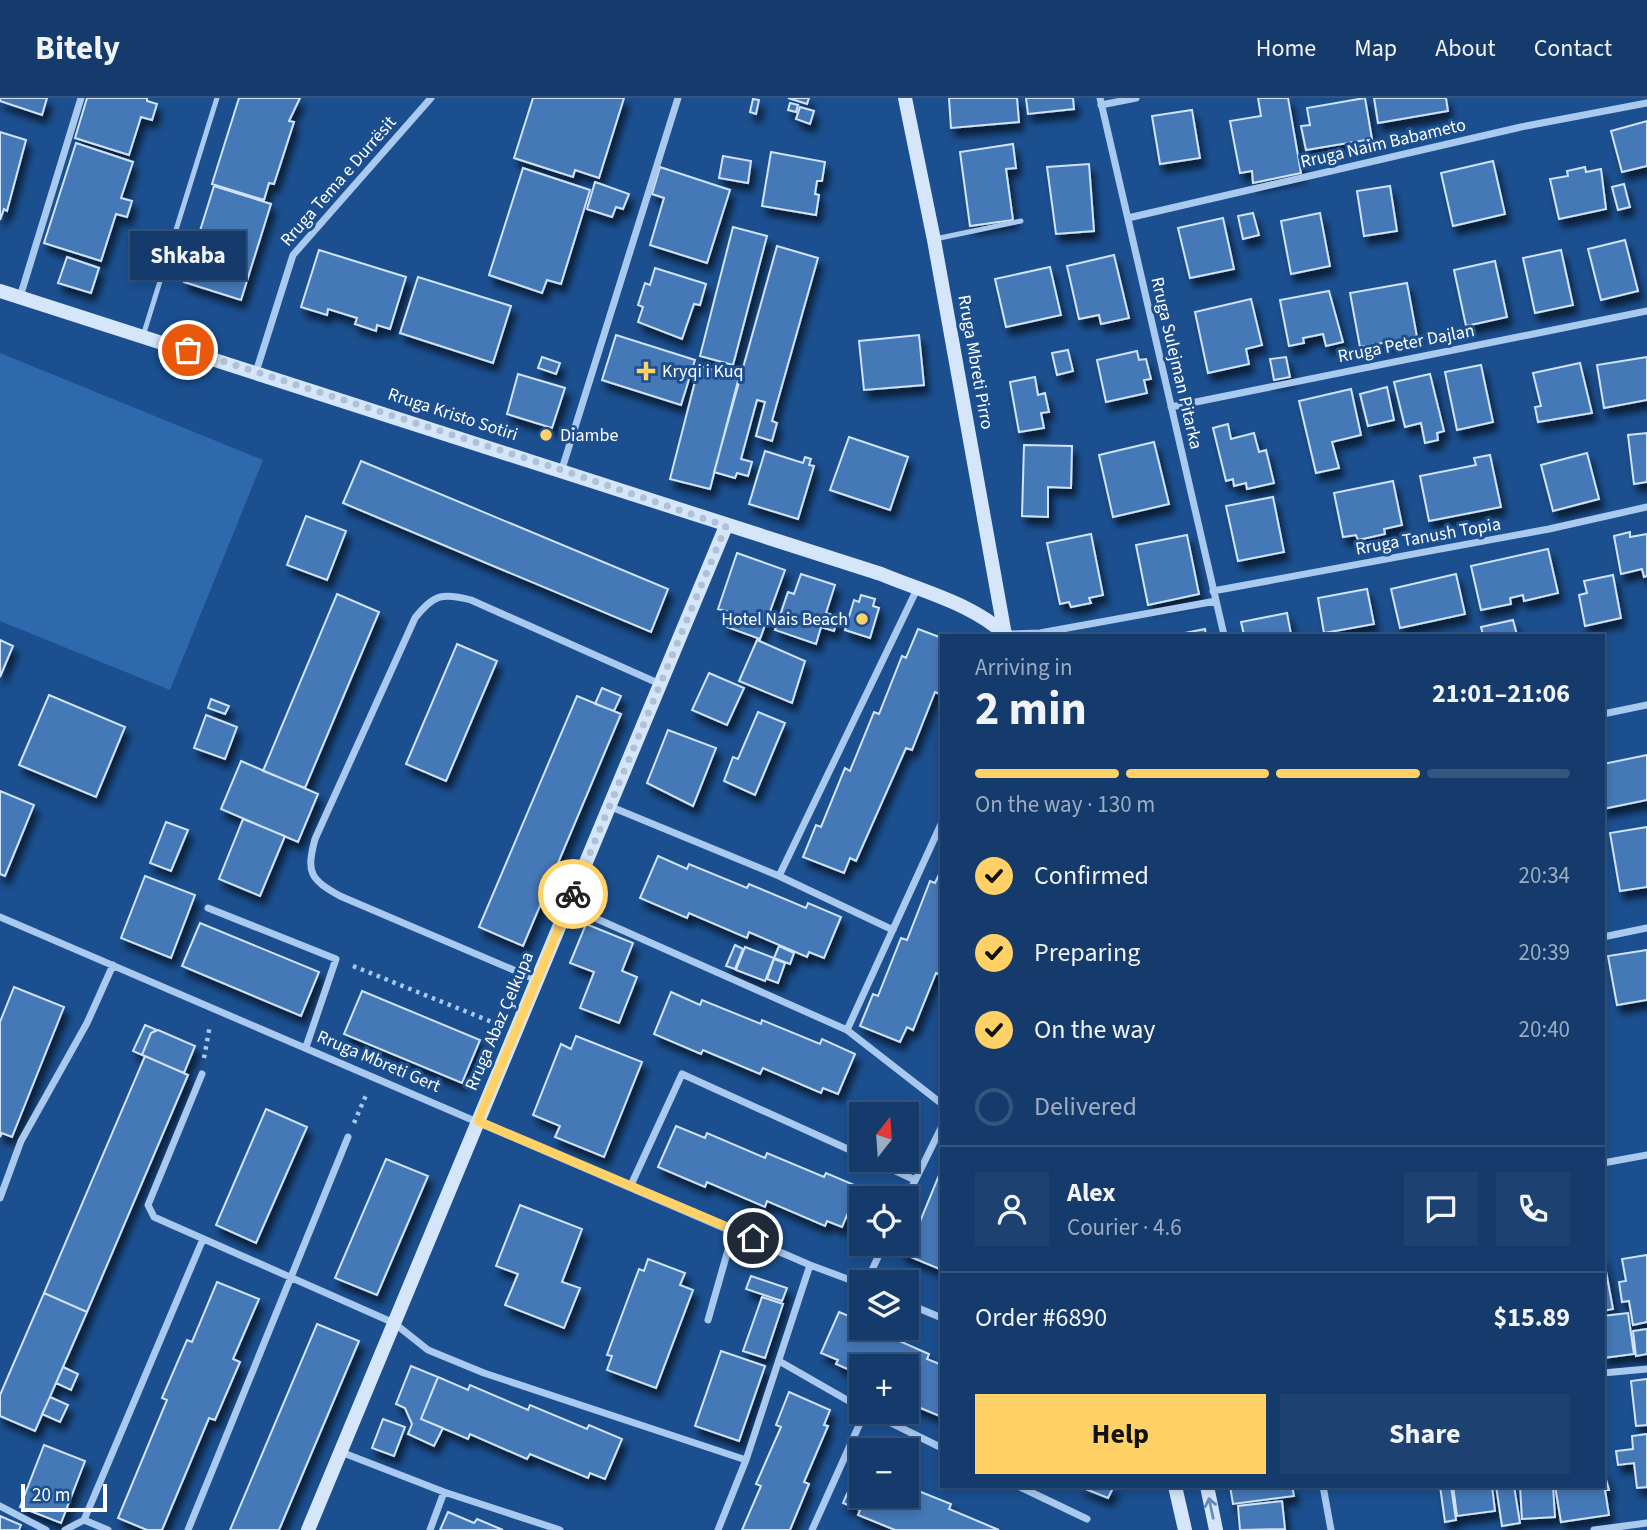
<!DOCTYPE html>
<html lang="en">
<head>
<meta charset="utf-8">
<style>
	:root { --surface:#143b6b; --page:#1d4271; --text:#f1f3f6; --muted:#9dadc1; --line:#33557e; --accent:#ffd166 }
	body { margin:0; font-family:"Source Sans 3",sans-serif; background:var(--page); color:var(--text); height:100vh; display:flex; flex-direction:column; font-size:26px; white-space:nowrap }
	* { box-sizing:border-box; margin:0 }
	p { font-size:23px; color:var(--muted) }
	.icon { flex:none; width:38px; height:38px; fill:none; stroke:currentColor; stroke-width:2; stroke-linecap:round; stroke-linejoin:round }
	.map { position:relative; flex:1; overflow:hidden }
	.panel { position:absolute; left:940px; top:536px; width:665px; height:854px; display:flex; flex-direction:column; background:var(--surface); border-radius:0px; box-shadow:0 4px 10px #0003,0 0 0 2px var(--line) }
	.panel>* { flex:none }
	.needle { width:46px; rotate:17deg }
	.fabs { position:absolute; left:849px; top:1004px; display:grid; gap:14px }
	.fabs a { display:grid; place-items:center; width:70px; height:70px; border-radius:0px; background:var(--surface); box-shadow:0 4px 10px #0003,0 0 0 2px var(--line); font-size:35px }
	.scale { position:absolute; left:21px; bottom:18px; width:86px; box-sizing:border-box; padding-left:7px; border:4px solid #fff; border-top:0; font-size:19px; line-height:24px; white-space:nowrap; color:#fff; -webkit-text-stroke:5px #1b4f8f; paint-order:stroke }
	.pin { position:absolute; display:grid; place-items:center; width:60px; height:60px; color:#fff; margin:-30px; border:4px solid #fff; border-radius:50%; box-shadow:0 2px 7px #0007 }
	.courier { position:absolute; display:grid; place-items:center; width:70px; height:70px; margin:-35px; border:5px solid #ffd166; border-radius:50%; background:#fff; color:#222; box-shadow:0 2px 9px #0007 }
	.bubble { position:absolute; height:49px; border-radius:0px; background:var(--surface); box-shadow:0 4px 10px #0003,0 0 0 2px var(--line); font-size:23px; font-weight:700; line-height:49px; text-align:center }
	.summary em { font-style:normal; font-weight:700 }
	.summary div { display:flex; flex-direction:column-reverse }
	.summary { display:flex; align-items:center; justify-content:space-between; height:119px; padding:0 35px }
	h1 { font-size:46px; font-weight:700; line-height:52px }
	.bar { display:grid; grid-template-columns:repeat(4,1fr); gap:10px 7px; align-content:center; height:84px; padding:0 35px }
	.bar i { height:9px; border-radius:5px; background:var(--line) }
	.bar .current { background:var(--accent) }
	.bar p { grid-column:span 4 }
	.line { display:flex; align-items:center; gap:18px; padding:0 35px; border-top:2px solid var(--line) }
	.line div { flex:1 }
	.round { display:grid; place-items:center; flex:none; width:74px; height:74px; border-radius:0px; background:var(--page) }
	ol { padding:0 35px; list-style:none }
	li { display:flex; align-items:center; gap:21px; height:77px }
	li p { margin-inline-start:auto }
	li .icon { padding:7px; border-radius:50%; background:var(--accent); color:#111; stroke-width:4 }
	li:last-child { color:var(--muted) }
	li i { width:38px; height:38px; border:4px solid var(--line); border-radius:50% }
	.cta { display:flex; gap:14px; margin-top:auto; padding:14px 35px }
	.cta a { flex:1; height:80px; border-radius:0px; background:var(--accent); color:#111; font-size:28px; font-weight:700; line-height:80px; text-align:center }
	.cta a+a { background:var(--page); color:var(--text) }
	header { display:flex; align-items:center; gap:42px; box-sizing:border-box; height:98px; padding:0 35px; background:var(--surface); border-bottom:2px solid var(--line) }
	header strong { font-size:33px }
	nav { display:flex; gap:38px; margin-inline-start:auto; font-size:24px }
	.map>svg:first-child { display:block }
</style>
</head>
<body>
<header>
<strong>Bitely</strong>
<nav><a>Home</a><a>Map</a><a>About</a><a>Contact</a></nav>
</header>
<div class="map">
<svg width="1647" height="1432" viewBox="0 0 1647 1432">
	<defs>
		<filter id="shadow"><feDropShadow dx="4.5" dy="8" stdDeviation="3.5" flood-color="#0009"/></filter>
	</defs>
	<rect width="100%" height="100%" fill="#1b4f8f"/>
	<path fill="#2e69ad" d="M0,255l263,107 -93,230 -170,-69z"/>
	<path fill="#4478b7" stroke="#cfe3fa" stroke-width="2" filter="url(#shadow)" d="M0,0h47l-5,17 -42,-14z
		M87,0h60v3l10,3 -5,16 -11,-3 -12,38 -54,-17z
		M239,0h61l-11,23 5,1 -20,62 -5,-1 -5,17 -52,-16z
		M533,0h91l-25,80 -24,-8 -2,7 -59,-19z
		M788,0h21l-2,6z
		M949,0h68l2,24 -68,6z
		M1026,0h47l1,11 -46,5z
		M1258,0h30l13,75 -48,10 -1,-12 -12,2 -10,-52 31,-5z
		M1365,0l7,41 -66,11 -5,-24 9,-1 -3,-17z
		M1374,0h72l2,13 -70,12z
		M753,1l6,1 -3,14 -6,-2z
		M790,5l8,2 -2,7 -8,-2z
		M800,9l14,4 -4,13 -14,-5z
		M1192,12l8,48 -40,6 -8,-48z
		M1647,23v45l-25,6 -11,-41z
		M0,34l26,8 -19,71 -3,-2 -4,11z
		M76,45l57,19 -12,36 11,3 -5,16 -11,-3 -15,47 -57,-18z
		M1013,46l3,24 -10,1 7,51 -43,6 -10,-74z
		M771,54l54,10 -3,19h-5l-2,13 4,1 -3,20 -54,-9z
		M723,58l28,5 -3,22 -29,-5z
		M1493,63l12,53 -52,12 -12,-53z
		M1089,66l5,67 -38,3 -9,-67z
		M660,69l70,23 -23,73 -57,-18 14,-47 -12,-4z
		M1585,69l1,5 15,-3 5,40 -47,10 -9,-40 18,-3 -1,-5z
		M523,70l67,22 -29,94 -14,-4 -5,13 -53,-18z
		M595,84l34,12 -6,15 -7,-2 -4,10 -25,-8z
		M1624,86l6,23 -12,3 -6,-23z
		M214,88l57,18 -30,96 -57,-18z
		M1390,88l7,45 -33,5 -7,-45z
		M1253,115l6,22 -16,4 -5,-23z
		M1320,115l10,53 -39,8 -10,-53z
		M1223,120l11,51 -44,9 -12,-50z
		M733,129l34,9 -34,129 -33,-9z
		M1625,142l13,51 -37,9 -13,-51z
		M777,148l41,12 -46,163 5,2 -5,18 -16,-5 9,-34 -8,-2 -16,59 11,3 -4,14 -11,-3 -2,5 -21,-6z
		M319,152l87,27 -16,52 -13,-4 -1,6 -21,-7 2,-6 -29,-9 -1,6 -26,-8z
		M1561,152l12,55 -38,8 -12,-55z
		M1114,157l15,63 -28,6 -2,-9 -20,4 -12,-53z
		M67,159l32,11 -8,25 -33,-10z
		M1495,163l12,56 -41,9 -12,-56z
		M1050,169l11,48 -55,12 -11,-48z
		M655,170l51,16 -6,21 -6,-1 -12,35 -44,-17 5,-15 -5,-2 7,-22 5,2z
		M418,179l93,29 -18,57 -93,-30z
		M1407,185l10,54 -57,10 -10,-54z
		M1329,193l14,51 -17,4 -3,-12 -20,4 1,5 -15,3 -9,-46z
		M1251,201l11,46 -16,4 3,15 -41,9 -13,-61z
		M616,237l79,25 -14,45 -79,-25z
		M919,237l5,50 -60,5 -5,-49z
		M1068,252l5,21 -16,4 -5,-22z
		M1137,253l2,9 7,-1 5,20 -7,1 3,13 -41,9 -9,-42z
		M542,259l18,6 -4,11 -18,-6z
		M1286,259l4,20 -16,3 -4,-21z
		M1647,259v43l-43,8 -7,-43z
		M1580,265l12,50 -54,9 -3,-15 6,-1 -8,-33z
		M1481,267l12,57 -36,8 -12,-58z
		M699,268l40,11 -29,112 -40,-10z
		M518,276l47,14 -13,40 -45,-14z
		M1430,276l14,57 -7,2 1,7 -13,3 -4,-20 -16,4 -11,-45z
		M1035,279l3,18 7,-2 4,19 -8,1 3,15 -25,4 -9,-50z
		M1387,289l7,33 -26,6 -8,-32z
		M1351,291l10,46 -29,7 7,26 -23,5 -17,-72z
		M1228,326l3,15 23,-6 5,19 7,-2 8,33 -27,6 -1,-6 -12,3 -1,-7 -7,2 -13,-53z
		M1647,335v49l-13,2 -6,-49z
		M849,339l59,20 -18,53 -60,-20z
		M1154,344l15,62 -56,13 -14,-62z
		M1024,347l48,1 -1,42 -23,-1v30l-26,-1z
		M765,353l38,12 2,-6 6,2 -2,6 5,1 -16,53 -49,-15z
		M1587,355l12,46 -46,12 -12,-46z
		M1490,357l11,52 -72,14 -9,-45 56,-11 -2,-7z
		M361,363l307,128 -17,43 -308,-129z
		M1393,383l9,44 -18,4 1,5 -27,6 -2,-5 -13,2 -9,-44z
		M1273,399l11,55 -46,9 -12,-55z
		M306,418l40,15 -19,49 -40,-15z
		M1630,434v5l17,-3v42l-3,1 -2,-8 -21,5 -7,-38z
		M1091,436l12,61 -14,3 2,5 -20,4 -2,-5 -9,2 -13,-61z
		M1187,437l12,59 -51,11 -12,-60z
		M1548,451l10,44 -34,8 -1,-6 -13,3 1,6 -30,6 -10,-44z
		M737,455l48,17 -25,69 -36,-13 5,-14 -11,-3z
		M801,476l34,11 -9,28 12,4 -4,14 -13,-4 -5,17 -41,-14 13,-38 6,2z
		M1456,476l9,40 -65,14 -9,-39z
		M1613,477l8,43 -36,8 -6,-31 8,-2 -3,-12z
		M1367,491l7,35 -50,9 -6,-35z
		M337,496l42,18 -74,176 -42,-17z
		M861,497l14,4 -2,7 6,2 -9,30 -25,-8 9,-30 5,2z
		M1287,515l4,21 -47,1 -3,-13z
		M1513,522l4,15h-34l-2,-8z
		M918,531l24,9 -2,56 -5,-2 -23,58 -6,-2 -50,113 -6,-3 -6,15 -41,-16 13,-32 5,2 24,-59 5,3 24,-59 5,2 23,-58 4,2z
		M1205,531l1,6h-31z
		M0,542l13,6 -13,31z
		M757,542l48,21 -13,42 -53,-22z
		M457,546l40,17 -51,120 -40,-17z
		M709,575l35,15 -17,37 -35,-15z
		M602,590l19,8 -7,15 -19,-7z
		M49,597l76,32 -29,70 -77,-32z
		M577,598l44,18 -98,232 -44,-19z
		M211,601l18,7 -4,8 -17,-6z
		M758,614l27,11 -30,72 -31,-14 9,-24 5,2z
		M206,617l31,12 -12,32 -31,-11z
		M668,632l48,18 -23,58 -46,-23z
		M1647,657v45l-44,9v-45z
		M241,663l77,33 -20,48 -77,-33z
		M0,693l34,14 -29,71 -5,-2z
		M243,721l42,17 -25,60 -41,-17z
		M166,724l22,8 -17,41 -21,-8z
		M1647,729v60l-27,4 -10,-58z
		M658,758l29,13 2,-5 58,24 2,-4 57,24 2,-5 33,14 -17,41 -15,-6 -2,5 -58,-25 -2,6 -58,-25 -2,5 -47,-20z
		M942,770v104l-2,3 -4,-2 -23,57 -6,-3 -7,15 -40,-16 13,-32 5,2 23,-58 6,2 23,-59 5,2z
		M145,778l50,19 -24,63 -50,-20z
		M200,825l119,49 -18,44 -119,-50z
		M586,826l47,19 -11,28 15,6 -18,46 -39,-15 14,-36 -24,-9z
		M735,847l8,4 -8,20 -9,-3z
		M779,848l15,7 -4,11 -16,-6z
		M745,849l29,11 -9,23 -29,-11z
		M1647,852v50l-30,5 -9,-49z
		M774,861l11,4 -7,20 -11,-4z
		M14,889l50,20 -52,130 -10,-4 -2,4v-115z
		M362,893l118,49 -18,43 -118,-49z
		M671,894l29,13 2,-5 59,24 1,-4 58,24 2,-5 33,15 -17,40 -15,-6 -2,5 -58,-25 -3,6 -57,-24 -2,4 -47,-20z
		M145,927l12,5 -6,3 -9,22 -9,-4z
		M158,932l37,16 -11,27 -42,-18 9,-22z
		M576,938l66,26 -38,95 -49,-20 5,-11 -27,-11 28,-71 10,5z
		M145,958l43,19 -101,237 -43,-19z
		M266,1011l41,18 -51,116 -40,-18z
		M676,1028l29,12 2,-5 58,25 2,-5 57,24 2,-4 33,14 -17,40 -15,-6 -2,5 -58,-25 -2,6 -58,-25 -2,5 -47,-20z
		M386,1061l42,17 -51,119 -42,-17z
		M942,1070v102l-41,-17 13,-31 5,2z
		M520,1107l62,24 -20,53 18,6 -16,40 -59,-23 13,-31 -22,-8z
		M1603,1157l10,54 -10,2z
		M1647,1157v67l-14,3 -4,-24 -7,1 -3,-20 7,-1 -4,-22z
		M648,1161l37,14 -5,12 13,5 -37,98 -49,-18 5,-14 -5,-1 32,-86 5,2z
		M751,1178l36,12 -5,13 -36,-12z
		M217,1184l42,17 -26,60 7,3 -25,58 -6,-2 -47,112h-15l-29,-12 49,-118 -5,-2 25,-58 5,2z
		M44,1195l43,19 -52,119 -35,-15v-21z
		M762,1199l21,7 -18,54 -22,-7z
		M839,1214l22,9v7h9l59,26 -2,5 15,6v52l-36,-15v-35h-45v8l-25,-11 2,-4 -17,-7z
		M1628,1215l6,41 -31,4v-42z
		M317,1226l42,17 -80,189h-49z
		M1647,1231v25l-11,2 -3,-25z
		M721,1253l44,15 -26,75 -44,-15z
		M411,1268l27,11 -17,42 22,9 -9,18 -26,-12 4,-10 -7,-16 -9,-4z
		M63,1269l15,7 -7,16 -15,-7z
		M438,1279l30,13 2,-5 58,25 2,-5 57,24 2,-4 33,14 -17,40 -15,-6 -2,5 -58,-24 -3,5 -57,-25 -2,5 -47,-20z
		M1647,1281v46l-11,1 -5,-45z
		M789,1294l41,18 -6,15 4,1 -24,56 5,2 -19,46h-48l19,-44 -5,-2 25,-57 -5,-2z
		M50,1299l18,8 -8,17 -18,-8z
		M383,1321l22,8 -11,29 -22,-8z
		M1647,1336v53l-10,1 -3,-25 -16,2 -2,-14 17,-2 -1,-13z
		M44,1347l41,16 -24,62 -41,-16z
		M861,1364v34h45v-10l45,18 -2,5 50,21h-104l-37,-15 2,-5 -17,-7z
		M1603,1371l6,21h-4l4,25 -48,7 -6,-36h48z
		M1078,1388h36l-6,12z
		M1230,1388h62l2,10 -61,8z
		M1440,1388h11l5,34 -11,2z
		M1453,1388h39l3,25 -38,5z
		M1496,1388h18l6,37 -18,3z
		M1520,1388h33l2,31 -33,2z
		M1282,1403l3,28 -45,1 -2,-24z
		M448,1414l26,11 3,-4 26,11h-63z
		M0,1418l21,9 -2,5h-19z"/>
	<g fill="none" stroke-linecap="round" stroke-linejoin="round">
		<path stroke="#a9c9ee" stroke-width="4.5" stroke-dasharray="3.5 5" stroke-linecap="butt" d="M353,868l144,58
			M204,960l6,-33
			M354,1025l13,-30"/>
		<path stroke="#a9c9ee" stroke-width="5" d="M935,141l86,-18
			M143,238l74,-238"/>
		<path stroke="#a9c9ee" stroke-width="7" d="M1100,0l124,537
			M1101,7l35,-7
			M1128,120l393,-91 126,-24
			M20,199l61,-199
			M256,274l37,-117 138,-157
			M1171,309l476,-96
			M562,371l116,-371
			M1213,493l336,-62 98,-22
			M1006,536l34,-1 176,-32
			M1603,616l44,-9
			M609,708l170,70 114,54
			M779,778l138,-287
			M568,808l279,124 95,74
			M208,810l128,51 -30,88
			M0,819l810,348 51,19
			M1603,839l44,-9
			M537,882l-197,-84c-30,-17 -34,-23 -25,-57l100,-221c18,-23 27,-26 56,-18l189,84
			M847,932l95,-208
			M202,976l-54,131 6,12 240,106 34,27 56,23 262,87
			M872,1062l43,20
			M1603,1065l44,-8
			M631,1087l51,-111 179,81
			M0,1100l21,-57 66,-118 26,-58
			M906,1101l36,-73
			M866,1185l18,-39
			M906,1205l36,15
			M708,1222l26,-91
			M779,1263l82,47
			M1603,1275l44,-4
			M869,1314l73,36
			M341,1354l103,40 116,38
			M1018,1388l69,33
			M1323,1388l8,44
			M0,1408l46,24
			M84,1422l119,-281
			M65,1432l19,-10 24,10
			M188,1432l160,-393
			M430,1432l14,-38
			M718,1432l28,-70 64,-195
			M812,1432l53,-118
			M1594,1432l53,-7"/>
		<path stroke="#d6e6fa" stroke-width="14" d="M905,0l29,142 71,395
			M0,193l881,283c43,18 90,29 125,61
			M1175,1388l10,44
			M1207,1388l9,44
			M308,1432l418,-1004"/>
	</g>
	<defs><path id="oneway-shaft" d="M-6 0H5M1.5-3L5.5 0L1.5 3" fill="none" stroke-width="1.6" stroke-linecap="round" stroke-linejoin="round" transform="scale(1.75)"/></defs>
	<use stroke="#668bba" href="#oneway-shaft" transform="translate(1211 1410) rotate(-102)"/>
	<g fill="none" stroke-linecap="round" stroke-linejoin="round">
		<path stroke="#afc1d8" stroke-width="7" stroke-dasharray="0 12.6" d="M188,252l374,120 164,56 -153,368"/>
		<path stroke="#ffd166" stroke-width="9" d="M573,796l-95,227 275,117"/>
	</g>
	<g fill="#ffd166" stroke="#1b4f8f" stroke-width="2.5">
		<path d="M642.5 262.5h7v7h7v7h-7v7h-7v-7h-7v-7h7z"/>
		<circle cx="546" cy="337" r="7"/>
		<circle cx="862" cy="521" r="7"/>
	</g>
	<g text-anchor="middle" stroke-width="6" stroke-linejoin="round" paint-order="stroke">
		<g font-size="18" fill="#fff" stroke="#1b4f8f">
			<text transform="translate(1383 45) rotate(-13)" y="6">Rruga Naim Babameto</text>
			<text transform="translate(338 83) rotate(-49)" y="6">Rruga Tema e Durrësit</text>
			<text transform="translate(1406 245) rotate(-11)" y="6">Rruga Peter Dajlan</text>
			<text transform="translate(976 264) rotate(80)" y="6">Rruga Mbreti Pirro</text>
			<text transform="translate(1177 265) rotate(77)" y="6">Rruga Sulejman Pitarka</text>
			<text transform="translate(453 316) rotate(18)" y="6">Rruga Kristo Sotiri</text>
			<text transform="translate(1428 438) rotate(-10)" y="6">Rruga Tanush Topia</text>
			<text transform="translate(499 923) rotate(-67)" y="6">Rruga Abaz Çelkupa</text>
			<text transform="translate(379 963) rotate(23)" y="6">Rruga Mbreti Gert</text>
		</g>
		<g font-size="18" fill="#fff" stroke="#1b4f8f" text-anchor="start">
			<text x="662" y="279">Kryqi i Kuq</text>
			<text x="560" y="343">Diambe</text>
			<text x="848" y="527" text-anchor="end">Hotel Nais Beach</text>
		</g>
	</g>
</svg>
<div class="fabs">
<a><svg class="needle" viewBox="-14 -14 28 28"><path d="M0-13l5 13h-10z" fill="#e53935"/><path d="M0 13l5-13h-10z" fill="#9dadc1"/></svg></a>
<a><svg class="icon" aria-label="locate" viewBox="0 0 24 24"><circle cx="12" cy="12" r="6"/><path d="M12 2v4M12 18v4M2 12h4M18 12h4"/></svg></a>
<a><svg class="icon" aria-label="layers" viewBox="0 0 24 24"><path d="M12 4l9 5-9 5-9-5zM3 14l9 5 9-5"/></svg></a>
<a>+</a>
<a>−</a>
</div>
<div class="scale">20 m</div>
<div class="pin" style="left:188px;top:252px;background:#ea580c"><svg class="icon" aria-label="bag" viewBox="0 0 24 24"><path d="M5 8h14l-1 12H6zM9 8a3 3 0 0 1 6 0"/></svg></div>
<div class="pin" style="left:753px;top:1140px;background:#1f2937"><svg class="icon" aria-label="home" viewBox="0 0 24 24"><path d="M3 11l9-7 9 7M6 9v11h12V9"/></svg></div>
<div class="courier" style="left:573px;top:796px"><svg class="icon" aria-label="bike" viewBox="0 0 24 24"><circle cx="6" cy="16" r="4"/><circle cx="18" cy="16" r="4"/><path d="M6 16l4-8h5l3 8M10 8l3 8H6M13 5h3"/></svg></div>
<div class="bubble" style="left:130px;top:133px;width:116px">Shkaba</div>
<section class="panel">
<div class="summary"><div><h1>2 min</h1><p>Arriving in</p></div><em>21:01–21:06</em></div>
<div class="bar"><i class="current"></i><i class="current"></i><i class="current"></i><i></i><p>On the way · 130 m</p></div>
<ol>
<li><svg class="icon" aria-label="check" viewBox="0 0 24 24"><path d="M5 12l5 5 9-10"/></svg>Confirmed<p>20:34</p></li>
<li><svg class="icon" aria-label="check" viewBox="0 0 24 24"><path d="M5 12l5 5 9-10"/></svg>Preparing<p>20:39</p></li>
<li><svg class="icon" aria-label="check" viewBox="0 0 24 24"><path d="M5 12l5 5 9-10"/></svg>On the way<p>20:40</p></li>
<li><i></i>Delivered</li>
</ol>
<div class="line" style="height:126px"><a class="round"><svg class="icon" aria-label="person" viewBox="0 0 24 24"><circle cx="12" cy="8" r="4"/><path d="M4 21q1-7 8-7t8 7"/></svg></a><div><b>Alex</b><p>Courier · 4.6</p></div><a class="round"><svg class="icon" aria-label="chat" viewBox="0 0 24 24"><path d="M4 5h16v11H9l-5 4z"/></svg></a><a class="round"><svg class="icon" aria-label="phone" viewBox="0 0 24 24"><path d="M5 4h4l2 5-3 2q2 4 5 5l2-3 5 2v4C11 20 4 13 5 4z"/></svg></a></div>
<div class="line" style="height:91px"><div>Order #6890</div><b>$15.89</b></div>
<div class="cta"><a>Help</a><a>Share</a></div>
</section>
</div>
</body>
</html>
